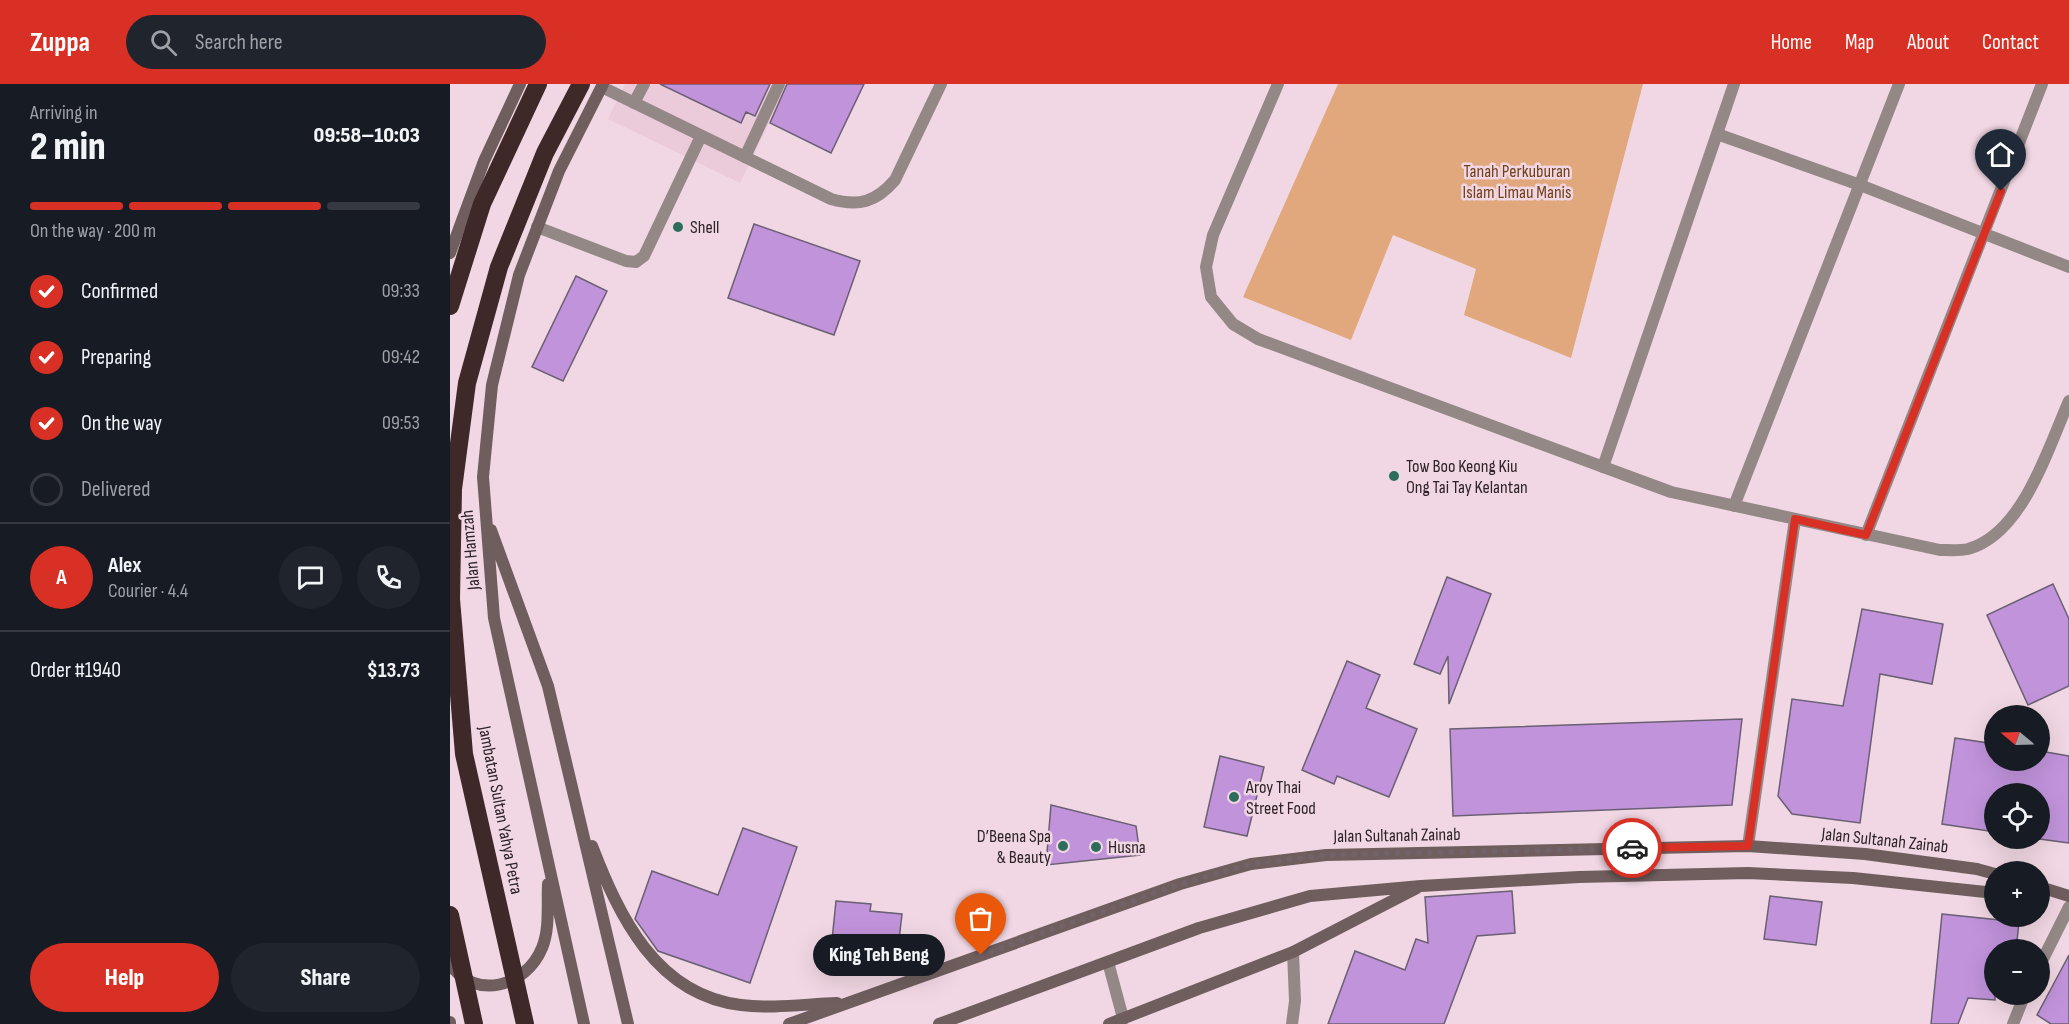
<!DOCTYPE html>
<html lang="en">
<head>
<meta charset="utf-8">
<style>
	:root { --surface:#171b24; --page:#20242c; --text:#f1f3f6; --muted:#9ea1a6; --line:#363941; --accent:#d93025 }
	body { margin:0; font-family:"Sofia Sans Condensed",sans-serif; background:var(--page); color:var(--text); height:100vh; display:flex; flex-direction:column; font-size:22px; white-space:nowrap }
	* { box-sizing:border-box; margin:0 }
	p { font-size:20px; color:var(--muted) }
	.icon { flex:none; width:33px; height:33px; fill:none; stroke:currentColor; stroke-width:2; stroke-linecap:round; stroke-linejoin:round }
	.map { position:relative; flex:1; overflow:hidden }
	.side { display:flex; flex-direction:column; background:var(--surface); width:450px }
	.side>* { flex:none }
	.needle { width:39px; rotate:289deg }
	.tools { position:absolute; left:1534px; top:621px; display:grid; gap:12px }
	.tools a { display:grid; place-items:center; width:66px; height:66px; border-radius:50%; background:var(--surface); box-shadow:0 6px 24px #0002; font-size:30px }
	.pin { position:absolute; display:grid; place-items:center; width:51px; height:51px; color:#fff; margin:-62px -26px; border-radius:50% 50% 50% 0; rotate:-45deg; box-shadow:0 0 6px #0007 }
	.pin .icon { rotate:45deg }
	.courier { position:absolute; display:grid; place-items:center; width:60px; height:60px; margin:-30px; border:4px solid #d93025; border-radius:50%; background:#fff; color:#222; box-shadow:0 2px 8px #0007 }
	.bubble { position:absolute; height:42px; border-radius:21px; background:var(--surface); box-shadow:0 6px 24px #0002; font-size:20px; font-weight:800; line-height:42px; text-align:center }
	.overview em { font-style:normal; font-weight:800 }
	.overview div { display:flex; flex-direction:column-reverse }
	.overview { display:flex; align-items:center; justify-content:space-between; height:102px; padding:0 30px }
	h1 { font-size:39px; font-weight:800; line-height:45px }
	.bar { display:grid; grid-template-columns:repeat(4,1fr); gap:9px 6px; align-content:center; height:72px; padding:0 30px }
	.bar i { height:8px; border-radius:4px; background:var(--line) }
	.bar .current { background:var(--accent) }
	.bar p { grid-column:span 4 }
	.line { display:flex; align-items:center; gap:15px; padding:0 30px; border-top:2px solid var(--line) }
	.line div { flex:1 }
	.round { display:grid; place-items:center; flex:none; width:63px; height:63px; border-radius:32px; background:var(--page) }
	ol { padding:0 30px; list-style:none }
	li { display:flex; align-items:center; gap:18px; height:66px }
	li p { margin-inline-start:auto }
	li .icon { padding:6px; border-radius:50%; background:var(--accent); color:#fff; stroke-width:4 }
	li:last-child { color:var(--muted) }
	li i { width:33px; height:33px; border:3px solid var(--line); border-radius:50% }
	.button { display:flex; gap:12px; margin-top:auto; padding:12px 30px }
	.button a { flex:1; height:69px; border-radius:36px; background:var(--accent); color:#fff; font-size:24px; font-weight:800; line-height:69px; text-align:center }
	.button a+a { background:var(--page); color:var(--text) }
	header { display:flex; align-items:center; gap:36px; box-sizing:border-box; height:84px; padding:0 30px; background:var(--accent); color:#fff }
	header strong { font-size:28px }
	nav { display:flex; gap:33px; margin-inline-start:auto; font-size:21px }
	.search { width:420px; height:54px; background:var(--page); display:flex; align-items:center; gap:15px; box-sizing:border-box; padding:0 21px; border-radius:33px; color:var(--muted); font-size:22px }
	main { display:flex; flex:1; min-height:0 }
	.map>svg:first-child { display:block }
</style>
</head>
<body>
<header>
<strong>Zuppa</strong>
<div class="search"><svg class="icon" aria-label="search" viewBox="0 0 24 24"><circle cx="10" cy="10" r="6"/><path d="M15 15l6 6"/></svg>Search here</div>
<nav><a>Home</a><a>Map</a><a>About</a><a>Contact</a></nav>
</header>
<main>
<section class="side">
<div class="overview"><div><h1>2 min</h1><p>Arriving in</p></div><em>09:58–10:03</em></div>
<div class="bar"><i class="current"></i><i class="current"></i><i class="current"></i><i></i><p>On the way · 200 m</p></div>
<ol>
<li><svg class="icon" aria-label="check" viewBox="0 0 24 24"><path d="M5 12l5 5 9-10"/></svg>Confirmed<p>09:33</p></li>
<li><svg class="icon" aria-label="check" viewBox="0 0 24 24"><path d="M5 12l5 5 9-10"/></svg>Preparing<p>09:42</p></li>
<li><svg class="icon" aria-label="check" viewBox="0 0 24 24"><path d="M5 12l5 5 9-10"/></svg>On the way<p>09:53</p></li>
<li><i></i>Delivered</li>
</ol>
<div class="line" style="height:108px"><b class="round" style="background:var(--accent);color:#fff">A</b><div><b>Alex</b><p>Courier · 4.4</p></div><a class="round"><svg class="icon" aria-label="chat" viewBox="0 0 24 24"><path d="M4 5h16v11H9l-5 4z"/></svg></a><a class="round"><svg class="icon" aria-label="phone" viewBox="0 0 24 24"><path d="M5 4h4l2 5-3 2q2 4 5 5l2-3 5 2v4C11 20 4 13 5 4z"/></svg></a></div>
<div class="line" style="height:78px"><div>Order #1940</div><b>$13.73</b></div>
<div class="button"><a>Help</a><a>Share</a></div>
</section>
<div class="map">
<svg width="1619" height="940" viewBox="0 0 1619 940">
	<rect width="100%" height="100%" fill="#f1d7e3"/>
	<path fill="#ebcada" d="M175,0h163l-48,99 -132,-64z"/>
	<path fill="#e1a87d" d="M888,0h305l-72,274 -107,-43 12,-46 -83,-34 -42,105 -108,-43z"/>
	<path fill="#c193db" stroke="#6b5f73" stroke-width="1.5" d="M210,0h110l-15,32 -9,-4 -5,11z
		M337,0h77l-33,69 -61,-30z
		M304,140l106,37 -26,74 -106,-37z
		M126,192l31,15 -44,90 -31,-14z
		M997,493l44,17 -42,110 -1,-48 -8,18 -26,-10z
		M1603,500l16,35v67l-41,19 -41,-90z
		M1412,525l81,15 -11,60 -52,-10 -20,149 -68,-9 -14,-18 14,-97 51,7z
		M897,577l33,14 -14,33 51,21 -28,68 -52,-21 -3,8 -32,-14z
		M1292,635l-10,86 -279,11 -3,-87z
		M1505,654l40,6v16h45v-9l29,5v87l-29,-4v-45h-45v38l-53,-8z
		M770,672l44,11 -17,69 -43,-9z
		M601,721l85,21 4,29 -94,10z
		M293,744l54,19 -47,136 -92,-32 -23,-32 17,-48 66,24z
		M1062,807l3,42 -38,3 -33,88h-116l27,-73 50,19 11,-31 12,4 -3,-46z
		M1320,812l52,6 -6,43 -52,-6z
		M386,817l35,3 -1,7 32,3 -3,26 -32,-3 -1,6 -34,-3z
		M1492,830l77,8 -3,28h-21v50l-27,-2 -10,26h-27z
		M1619,871v69h-18l-14,-9z"/>
	<g fill="none" stroke-linecap="round" stroke-linejoin="round">
		<path stroke="#948887" stroke-width="12" d="M184,19l10,-19
			M1267,50l143,51 209,82
			M295,73l34,-73
			M87,143l89,34 10,1 8,-6 57,-120
			M1153,383l131,-383
			M1416,451l176,-451
			M658,878l15,56 -2,6"/>
		<path stroke="#948887" stroke-width="12" d="M828,0l-65,151 -7,32 5,30 22,27 25,15 413,153 269,58c8,0 19,1 28,-1 55,-15 80,-101 101,-148
			M152,3l229,112c28,8 45,3 64,-19l46,-96
			M1284,422l165,-422
			M1298,762l47,-327
			M1590,881l29,-58
			M842,940l3,-23 -2,-49
			M1563,940l12,-30"/>
		<path stroke="#6f5e5d" stroke-width="12" d="M0,169l34,-92 36,-77
			M41,446l57,156 80,338
			M142,762c27,70 64,149 149,159 31,4 65,-1 96,-2
			M1590,803l29,9
			M0,880c25,37 76,23 92,-16 8,-19 5,-44 6,-64
			M0,938v2
			M134,940l-90,-406 -11,-141 9,-92 27,-110 40,-104 44,-87
			M339,940l391,-140 71,-20 75,-9 422,-9 117,8 112,15 18,5
			M489,940l260,-96 111,-32 111,-10 158,-9 169,-4 105,5 142,15
			M659,940l184,-72 124,-64"/>
		<path stroke="#3f2928" stroke-width="18" d="M0,222l32,-102 56,-120"/>
		<path stroke="#3f2928" stroke-width="18" d="M0,831l24,109
			M75,940l-61,-270 -13,-155 2,-110 14,-106 32,-116 46,-114 36,-69"/>
	</g>
	<g fill="none" stroke-linecap="round" stroke-linejoin="round">
		<path stroke="#726269" stroke-width="6" stroke-dasharray="0 10.8" d="M531,871l199,-71 71,-20 75,-9 306,-7"/>
		<path stroke="#d93025" stroke-width="8" d="M1182,764l116,-2 47,-327 71,16 135,-344"/>
	</g>
	<g fill="#2c6d5b" stroke="#f1d7e3" stroke-width="2">
		<circle cx="228" cy="143" r="6"/>
		<circle cx="944" cy="392" r="6"/>
		<circle cx="784" cy="713" r="6"/>
		<circle cx="613" cy="762" r="6"/>
		<circle cx="646" cy="763" r="6"/>
	</g>
	<g text-anchor="middle" stroke-width="5" stroke-linejoin="round" paint-order="stroke">
		<g font-size="18" fill="#714118" stroke="#f1d7e3">
			<text x="1067" y="93">Tanah Perkuburan<tspan x="1067" dy="21">Islam Limau Manis</tspan></text>
		</g>
		<g font-size="18" fill="#2d2328" stroke="#f1d7e3" text-anchor="start">
			<text x="240" y="149">Shell</text>
			<text x="956" y="388">Tow Boo Keong Kiu<tspan x="956" dy="21">Ong Tai Tay Kelantan</tspan></text>
			<text x="796" y="709">Aroy Thai<tspan x="796" dy="21">Street Food</tspan></text>
			<text x="601" y="758" text-anchor="end">D’Beena Spa<tspan x="601" dy="21">&amp; Beauty</tspan></text>
			<text x="658" y="769">Husna</text>
		</g>
		<g font-size="18" fill="#2d2328" stroke="#f1d7e3">
			<text transform="translate(20 466) rotate(-95)" y="6">Jalan Hamzah</text>
			<text transform="translate(51 726) rotate(79)" y="6">Jambatan Sultan Yahya Petra</text>
			<text transform="translate(947 751) rotate(-1)" y="6">Jalan Sultanah Zainab</text>
			<text transform="translate(1435 756) rotate(6)" y="6">Jalan Sultanah Zainab</text>
		</g>
	</g>
</svg>
<div class="tools">
<a><svg class="needle" viewBox="-14 -14 28 28"><path d="M0-13l5 13h-10z" fill="#e53935"/><path d="M0 13l5-13h-10z" fill="#9ea1a6"/></svg></a>
<a><svg class="icon" aria-label="locate" viewBox="0 0 24 24"><circle cx="12" cy="12" r="6"/><path d="M12 2v4M12 18v4M2 12h4M18 12h4"/></svg></a>
<a>+</a>
<a>−</a>
</div>
<div class="pin" style="left:531px;top:871px;background:#ea580c"><svg class="icon" aria-label="bag" viewBox="0 0 24 24"><path d="M5 8h14l-1 12H6zM9 8a3 3 0 0 1 6 0"/></svg></div>
<div class="pin" style="left:1551px;top:107px;background:#1f2937"><svg class="icon" aria-label="home" viewBox="0 0 24 24"><path d="M3 11l9-7 9 7M6 9v11h12V9"/></svg></div>
<div class="courier" style="left:1182px;top:764px"><svg class="icon" aria-label="car" viewBox="0 0 24 24"><path d="M5 17H2v-5l4-1 3-4h7l3 4 3 1v5h-3M9 17h6M6 11h13"/><circle cx="7" cy="17" r="2"/><circle cx="17" cy="17" r="2"/></svg></div>
<div class="bubble" style="left:363px;top:850px;width:132px">King Teh Beng</div>
</div>
</main>
</body>
</html>
